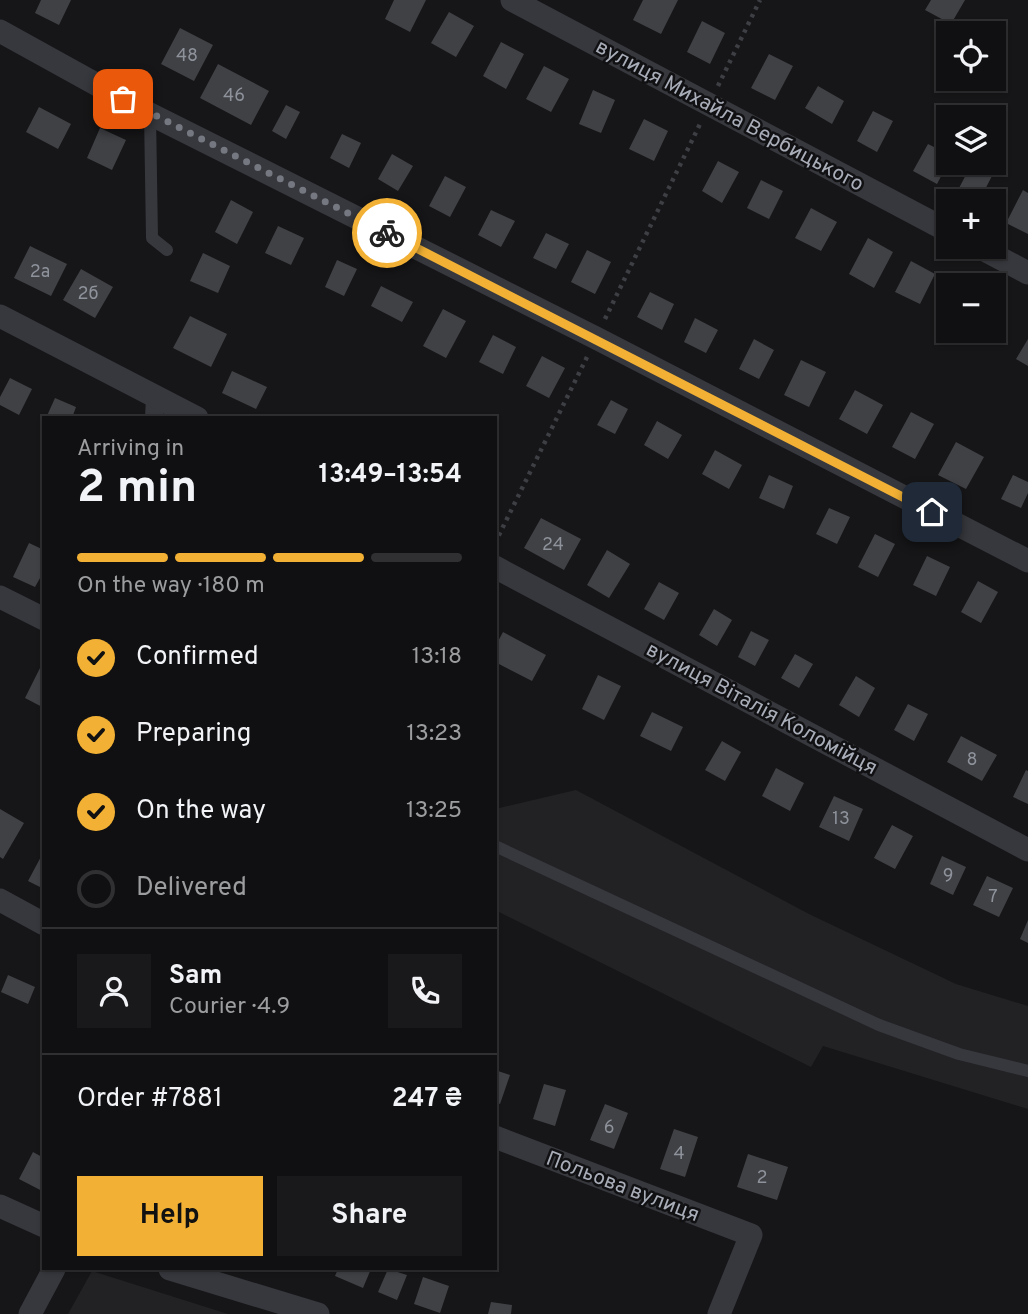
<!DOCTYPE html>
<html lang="en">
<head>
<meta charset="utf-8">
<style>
	:root { --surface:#101012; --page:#19191b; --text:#f1f3f6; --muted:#9c9d9f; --line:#303032; --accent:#f2b134 }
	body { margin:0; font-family:Overpass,sans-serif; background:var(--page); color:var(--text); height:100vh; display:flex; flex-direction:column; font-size:26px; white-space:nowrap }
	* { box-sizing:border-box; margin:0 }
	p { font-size:23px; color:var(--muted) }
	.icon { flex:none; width:38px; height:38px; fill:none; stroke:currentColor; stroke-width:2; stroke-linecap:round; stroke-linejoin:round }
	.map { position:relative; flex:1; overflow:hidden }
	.sheet { position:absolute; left:42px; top:416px; width:455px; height:854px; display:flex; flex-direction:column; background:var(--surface); border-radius:0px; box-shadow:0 2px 5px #0004,0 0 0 2px var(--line) }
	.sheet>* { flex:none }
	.tools { position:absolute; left:936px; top:21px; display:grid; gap:14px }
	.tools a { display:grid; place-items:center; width:70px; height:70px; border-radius:0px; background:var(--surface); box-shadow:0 2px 5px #0004,0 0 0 2px var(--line); font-size:35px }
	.pin { position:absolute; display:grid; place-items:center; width:60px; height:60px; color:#fff; margin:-30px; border-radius:14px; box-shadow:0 4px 10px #0006 }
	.courier { position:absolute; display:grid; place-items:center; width:70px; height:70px; margin:-35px; border:5px solid #f2b134; border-radius:50%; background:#fff; color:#222; box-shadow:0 2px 9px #0007 }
	.headline em { font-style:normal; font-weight:700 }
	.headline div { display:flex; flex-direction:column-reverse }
	.headline { display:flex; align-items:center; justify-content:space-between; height:119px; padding:0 35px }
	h1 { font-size:46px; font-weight:700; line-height:52px }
	.bar { display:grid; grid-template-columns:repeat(4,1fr); gap:10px 7px; align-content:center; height:84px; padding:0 35px }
	.bar i { height:9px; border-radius:5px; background:var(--line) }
	.bar .on { background:var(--accent) }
	.bar p { grid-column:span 4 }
	.line { display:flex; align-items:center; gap:18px; padding:0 35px; border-top:2px solid var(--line) }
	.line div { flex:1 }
	.round { display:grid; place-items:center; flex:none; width:74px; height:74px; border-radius:0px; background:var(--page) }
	ol { padding:0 35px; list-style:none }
	li { display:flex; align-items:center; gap:21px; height:77px }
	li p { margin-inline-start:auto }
	li .icon { padding:7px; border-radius:50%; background:var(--accent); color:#111; stroke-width:4 }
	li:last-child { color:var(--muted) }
	li i { width:38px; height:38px; border:4px solid var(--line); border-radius:50% }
	.button { display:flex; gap:14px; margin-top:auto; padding:14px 35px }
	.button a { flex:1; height:80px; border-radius:0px; background:var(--accent); color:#111; font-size:28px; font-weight:700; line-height:80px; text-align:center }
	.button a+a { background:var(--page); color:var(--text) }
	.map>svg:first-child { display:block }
</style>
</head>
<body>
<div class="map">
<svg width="1028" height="1314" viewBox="0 0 1028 1314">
	<rect width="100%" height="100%" fill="#161618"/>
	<path fill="#222225" d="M576,790l233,124 147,70 72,22v103l-205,-63 -12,21 -316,-157v-101z
		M92,1271l136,43h-160z"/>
	<path fill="#404145" d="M41,0h30l-12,25 -24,-12z
		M394,0h32l-16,32 -25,-13z
		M643,0h35l-17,34 -28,-14z
		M931,0h34l-14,24 -26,-14z
		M449,12l25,14 -18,31 -25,-14z
		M702,21l23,12 -15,31 -23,-12z
		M180,28l33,17 -19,36 -33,-17z
		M501,42l23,12 -18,35 -23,-13z
		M769,54l24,12 -18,34 -24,-12z
		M218,64l51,27 -18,34 -51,-27z
		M544,66l25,13 -18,33 -25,-13z
		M818,86l26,15 -12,23 -27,-16z
		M593,90l22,10 -14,33 -22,-9z
		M286,105l14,7 -14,27 -14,-8z
		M39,107l32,17 -13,25 -32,-17z
		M873,111l20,10 -16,31 -20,-11z
		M644,119l24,12 -14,30 -25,-12z
		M100,128l26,12 -14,30 -25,-12z
		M342,134l19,9 -12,25 -19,-10z
		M928,144l20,10v9l-11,21 -24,-13z
		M392,154l21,12 -15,25 -20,-12z
		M718,161l21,11 -17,31 -20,-12z
		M971,165l21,11 -13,25h-5l-17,-9z
		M445,176l21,11 -16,30 -21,-11z
		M761,180l22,11 -14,28 -22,-11z
		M1023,190l5,3v41l-22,-11z
		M231,200l22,12 -16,32 -22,-12z
		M811,208l26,14 -16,29 -26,-13z
		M491,210l24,11 -14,26 -23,-12z
		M278,226l26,12 -13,27 -26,-12z
		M546,233l23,11 -13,25 -23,-11z
		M868,238l25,14 -19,36 -25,-14z
		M30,246l37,18 -16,32 -37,-18z
		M587,250l24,12 -16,32 -24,-12z
		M203,253l27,13 -12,27 -28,-12z
		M337,260l20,9 -13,27 -19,-9z
		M911,261l24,13 -15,30 -25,-12z
		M81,269l32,18 -18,31 -32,-18z
		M381,286l32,16 -11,20 -31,-16z
		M650,292l24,12 -12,26 -25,-13z
		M994,304l12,6 -13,27 -12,-6h13z
		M443,309l23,12 -20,37 -23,-12z
		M190,316l37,18 -16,33 -38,-19z
		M695,318l23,12 -12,23 -22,-11z
		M493,335l23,12 -13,27 -24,-12z
		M754,339l20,11 -15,29 -20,-10z
		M1028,339v27l-12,-7z
		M542,356l23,12 -16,30 -23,-12z
		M801,360l25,12 -17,35 -25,-12z
		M232,371l35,16 -11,22 -34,-16z
		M10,378l22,11 -13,26 -19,-10v-8z
		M855,390l28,15 -16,29 -28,-15z
		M55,398l21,9 -4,11h-26z
		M611,400l17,9 -13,25 -18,-9z
		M911,412l23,12 -19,35 -23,-12z
		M657,421l25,14 -14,24 -24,-14z
		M956,442l28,15 -18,32 -28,-14z
		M715,450l27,15 -13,24 -27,-15z
		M769,475l24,11 -9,23 -25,-11z
		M1013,475l15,7v11l-7,15 -20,-9z
		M829,508l21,9 -13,27 -21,-10z
		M541,518l40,21 -17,31 -40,-22z
		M875,534l20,10 -17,33 -20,-10z
		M29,543l15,7v21l-9,16 -22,-10z
		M607,550l23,14 -21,34 -22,-13z
		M927,556l23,11 -14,29 -23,-11z
		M978,581l20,11 -17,31 -20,-11z
		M659,582l20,11 -15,27 -20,-11z
		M714,609l18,11 -15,26 -18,-11z
		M751,631l18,9 -14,26 -17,-9z
		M503,632l43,23 -14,26 -37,-19v-15z
		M795,654l18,10 -14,24 -18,-10z
		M40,668l4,2v38l-19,-10z
		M598,675l23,11 -17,34 -22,-11z
		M856,676l19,12 -16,29 -20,-12z
		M908,704l20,10 -14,27 -20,-11z
		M652,712l31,15 -12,24 -31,-15z
		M961,736l36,19 -15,26 -35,-19z
		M722,741l19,11 -16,29 -20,-11z
		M776,768l28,15 -14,28 -28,-15z
		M1026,770l2,1v33l-15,-7z
		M834,796l29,13 -14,32 -30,-14z
		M0,809l24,14 -21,36 -3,-2z
		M892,825l21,11 -18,33 -21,-11z
		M44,851v38l-16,-8z
		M942,856l24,11 -13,28 -23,-11z
		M987,876l26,12 -14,29 -26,-12z
		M1028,920v23l-8,-4z
		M8,975l27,12 -7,17 -27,-12z
		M495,1070l15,5 -10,29 -5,-2z
		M544,1084l22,6 -11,36 -22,-7z
		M605,1104l23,9 -14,36 -24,-9z
		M674,1129l24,8 -13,40 -25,-8z
		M33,1152l11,6v34l-25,-13z
		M748,1154l40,13 -11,33 -40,-13z
		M338,1269h33l-8,19 -28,-12z
		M388,1269l19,6 -10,25 -19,-8z
		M423,1277l26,9 -9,27 -26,-9z
		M491,1302l21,3 -1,9h-23z"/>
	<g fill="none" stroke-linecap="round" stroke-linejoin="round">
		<path stroke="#3d3f44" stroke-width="4.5" stroke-dasharray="3.5 5" stroke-linecap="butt" d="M718,86l42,-86
			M605,319l96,-197
			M495,543l93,-188"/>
		<path stroke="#37383d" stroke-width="12" d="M150,114l2,124 15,12
			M495,846l384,179 80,29 69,17"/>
		<path stroke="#37383d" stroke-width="18" d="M154,418l1,-21"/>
		<path stroke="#37383d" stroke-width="23" d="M512,0l436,231
			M0,31l150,83 446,224 432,223
			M979,247l49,26
			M0,316l197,102
			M495,567l533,283
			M0,597l44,22
			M0,900l44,24
			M495,1137l256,98 -32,79
			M0,1206l44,20
			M170,1269l148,45
			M30,1314l24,-45"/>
	</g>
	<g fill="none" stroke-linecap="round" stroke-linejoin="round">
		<path stroke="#757880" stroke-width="7" stroke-dasharray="0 12.6" d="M123,99l264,134"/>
		<path stroke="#f2b134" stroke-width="9" d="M387,233l545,279"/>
	</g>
	<g text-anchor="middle" stroke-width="5" stroke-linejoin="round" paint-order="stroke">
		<g font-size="18" fill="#8e929b">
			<text x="187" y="61">48</text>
			<text x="234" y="101">46</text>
			<text x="40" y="277">2а</text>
			<text x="88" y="299">2б</text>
			<text x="553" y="550">24</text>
			<text x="972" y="765">8</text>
			<text x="841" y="824">13</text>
			<text x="948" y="881">9</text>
			<text x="993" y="902">7</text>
			<text x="609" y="1133">6</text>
			<text x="679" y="1159">4</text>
			<text x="762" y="1183">2</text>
		</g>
		<g font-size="21" fill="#a8adb8" stroke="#111113">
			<text transform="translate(730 115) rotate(28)" y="7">вулиця Михайла Вербицького</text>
			<text transform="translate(762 708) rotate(28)" y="7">вулиця Віталія Коломійця</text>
			<text transform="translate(623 1186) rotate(21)" y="7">Польова вулиця</text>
		</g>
	</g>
</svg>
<div class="tools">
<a><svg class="icon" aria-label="locate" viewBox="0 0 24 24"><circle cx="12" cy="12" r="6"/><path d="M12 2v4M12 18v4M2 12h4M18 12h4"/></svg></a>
<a><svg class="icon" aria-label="layers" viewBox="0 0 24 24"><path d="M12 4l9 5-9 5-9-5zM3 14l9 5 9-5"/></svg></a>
<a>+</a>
<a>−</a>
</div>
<div class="pin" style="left:123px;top:99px;background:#ea580c"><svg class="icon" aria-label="bag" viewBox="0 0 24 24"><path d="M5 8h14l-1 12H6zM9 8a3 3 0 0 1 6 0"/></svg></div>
<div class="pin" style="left:932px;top:512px;background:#1f2937"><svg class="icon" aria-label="home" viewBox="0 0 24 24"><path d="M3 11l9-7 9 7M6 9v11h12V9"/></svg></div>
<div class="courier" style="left:387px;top:233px"><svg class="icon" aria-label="bike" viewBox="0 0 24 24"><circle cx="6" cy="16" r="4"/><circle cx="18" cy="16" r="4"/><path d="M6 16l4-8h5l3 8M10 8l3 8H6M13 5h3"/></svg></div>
<section class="sheet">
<div class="headline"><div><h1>2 min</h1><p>Arriving in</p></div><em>13:49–13:54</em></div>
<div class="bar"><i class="on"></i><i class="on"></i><i class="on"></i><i></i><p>On the way · 180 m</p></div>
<ol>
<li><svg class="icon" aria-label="check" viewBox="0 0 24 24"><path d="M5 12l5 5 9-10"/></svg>Confirmed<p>13:18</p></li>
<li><svg class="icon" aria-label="check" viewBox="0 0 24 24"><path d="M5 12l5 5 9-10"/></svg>Preparing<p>13:23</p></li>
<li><svg class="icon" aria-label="check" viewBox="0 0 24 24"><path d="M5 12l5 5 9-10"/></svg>On the way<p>13:25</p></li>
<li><i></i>Delivered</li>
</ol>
<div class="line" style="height:126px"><a class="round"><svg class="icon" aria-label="person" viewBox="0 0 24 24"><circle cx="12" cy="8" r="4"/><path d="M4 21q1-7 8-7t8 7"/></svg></a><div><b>Sam</b><p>Courier · 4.9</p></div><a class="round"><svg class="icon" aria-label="phone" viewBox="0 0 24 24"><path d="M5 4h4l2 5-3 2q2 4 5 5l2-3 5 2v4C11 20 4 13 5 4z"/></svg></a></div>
<div class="line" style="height:91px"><div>Order #7881</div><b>247 ₴</b></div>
<div class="button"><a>Help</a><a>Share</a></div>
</section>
</div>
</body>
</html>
